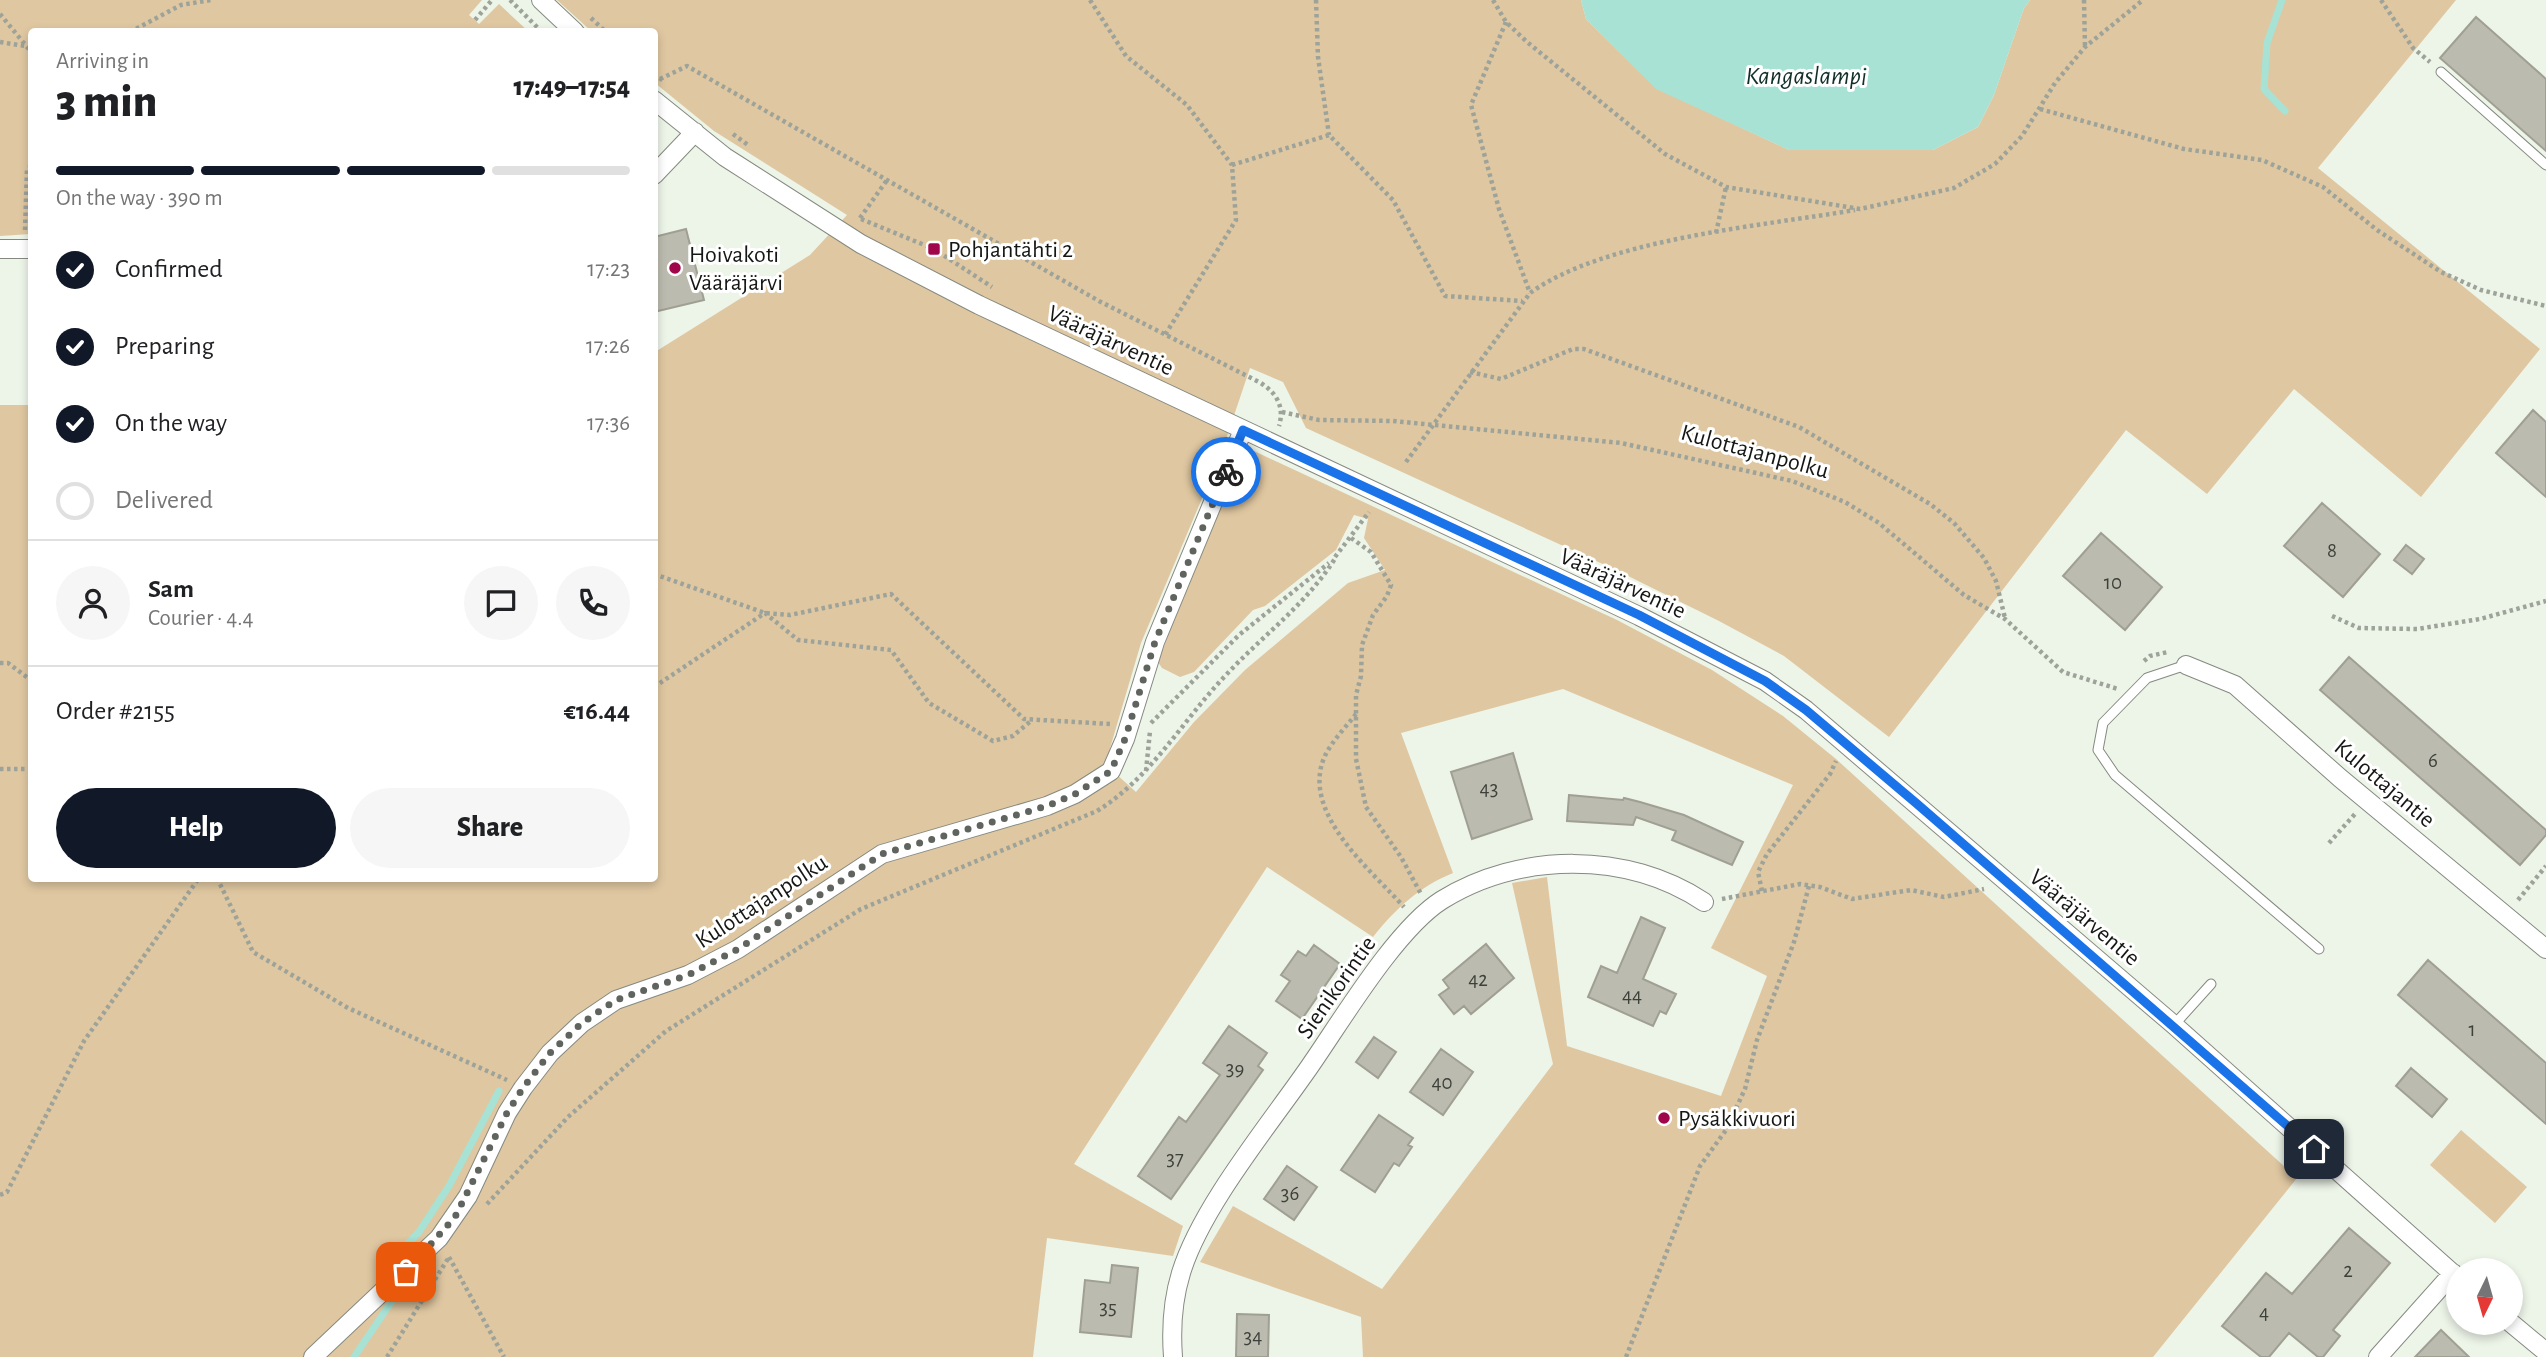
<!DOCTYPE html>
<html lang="en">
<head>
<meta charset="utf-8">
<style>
	:root { --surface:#fff; --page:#f6f6f6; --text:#202124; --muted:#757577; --line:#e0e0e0; --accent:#111827 }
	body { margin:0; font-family:"Alegreya Sans",sans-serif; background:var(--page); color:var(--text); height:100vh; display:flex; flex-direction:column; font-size:26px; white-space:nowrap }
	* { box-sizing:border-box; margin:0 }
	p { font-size:23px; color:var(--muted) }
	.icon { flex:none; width:38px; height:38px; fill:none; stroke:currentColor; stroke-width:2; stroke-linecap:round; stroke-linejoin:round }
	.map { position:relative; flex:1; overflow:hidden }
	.sheet { position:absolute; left:28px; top:28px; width:630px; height:854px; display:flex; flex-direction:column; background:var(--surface); border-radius:7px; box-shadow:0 4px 10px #0003 }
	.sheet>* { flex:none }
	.needle { width:46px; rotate:185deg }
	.buttons { position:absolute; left:2446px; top:1258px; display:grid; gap:14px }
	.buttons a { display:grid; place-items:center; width:77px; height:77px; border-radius:50%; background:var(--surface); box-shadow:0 4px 10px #0003; font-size:35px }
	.pin { position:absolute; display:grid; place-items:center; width:60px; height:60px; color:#fff; margin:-30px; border-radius:14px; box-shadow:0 4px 10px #0006 }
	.courier { position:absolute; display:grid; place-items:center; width:70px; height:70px; margin:-35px; border:5px solid #1a73e8; border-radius:50%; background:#fff; color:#222; box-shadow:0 2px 9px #0007 }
	.head em { font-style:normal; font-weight:800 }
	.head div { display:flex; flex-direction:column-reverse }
	.head { display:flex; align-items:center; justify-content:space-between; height:119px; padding:0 28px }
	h1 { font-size:46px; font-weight:800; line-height:52px }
	.bar { display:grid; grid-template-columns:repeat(4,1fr); gap:10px 7px; align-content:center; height:84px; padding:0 28px }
	.bar i { height:9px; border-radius:5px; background:var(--line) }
	.bar .active { background:var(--accent) }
	.bar p { grid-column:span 4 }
	.line { display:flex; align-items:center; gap:18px; padding:0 28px; border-top:2px solid var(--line) }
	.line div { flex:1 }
	.round { display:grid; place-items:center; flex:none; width:74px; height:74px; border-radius:37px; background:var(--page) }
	ol { padding:0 28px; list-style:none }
	li { display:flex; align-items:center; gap:21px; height:77px }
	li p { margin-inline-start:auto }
	li .icon { padding:7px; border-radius:50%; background:var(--accent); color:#fff; stroke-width:4 }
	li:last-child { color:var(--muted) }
	li i { width:38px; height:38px; border:4px solid var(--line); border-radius:50% }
	.button { display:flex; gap:14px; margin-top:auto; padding:14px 28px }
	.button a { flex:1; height:80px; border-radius:42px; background:var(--accent); color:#fff; font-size:28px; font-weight:800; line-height:80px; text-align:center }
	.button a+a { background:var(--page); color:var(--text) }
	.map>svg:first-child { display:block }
</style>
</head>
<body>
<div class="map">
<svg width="2546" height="1357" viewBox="0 0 2546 1357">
	<rect width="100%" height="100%" fill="#edf4e8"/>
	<path fill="#dfc7a1" d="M0,0h482l-13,15 10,9 20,-20 29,27 -496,1 -1,202 -31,2z
		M557,0h1024l5,19 70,69 133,62h144l45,-23 16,-32 30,-87 6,-8h426l-138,168 222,181 -119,148 -127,-108 -87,105 -81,-64 -237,307 -105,-81 -65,-35 -101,-50 -312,-143 -23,-46 -33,-14 -28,83 -81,192 -33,112 7,18 21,19 58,-70 51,-52 103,-87 37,-13 -21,-32 4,-19 -14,-4 -18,35 -71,56 -12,4 -59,62 -14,5 -18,-9 -4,-6 31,-81 56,-128 9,-2 363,169 95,50 71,46 53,43 461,419 -144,179h-790l-2,-40 -161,-55 33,-56 149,83 171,-225 -41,-181 35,-6 20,169 154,50 46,-120 -56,-28 82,-163 -230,-96 -162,44 52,140c-34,14 -57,35 -80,64l-106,-70 -193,297 109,62 -10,30 -126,-18 -14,119h-1033v-952h31l1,473h622l1,-526 155,-97 37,-40 -133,-84 -59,-48 -1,-51 -63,-1z
		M2461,1130l66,57 -32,36 -65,-58z"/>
	<path fill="#a8e2d5" d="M1581,0h449l-6,8 -30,87 -16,32 -45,23h-144l-133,-61 -70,-70z"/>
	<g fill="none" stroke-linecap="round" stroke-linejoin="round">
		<path stroke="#a8e2d5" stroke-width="7" d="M2282,0l-15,43 -3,46 21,22
			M392,1261l27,-29 30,-46 50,-95
			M354,1357l40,-59"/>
	</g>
	<path fill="#bbbbaf" stroke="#a09f93" stroke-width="2" d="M2476,17l70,62v72l-106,-93z
		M686,229l18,71 -50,12v-75z
		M2533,410l13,12v75l-50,-44z
		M2322,503l58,51 -37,43 -59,-51z
		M2101,533l61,54 -37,43 -62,-54z
		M2406,545l18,14 -12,15 -18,-14z
		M2349,657l197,173v5l-26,30 -200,-175z
		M1513,753l19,66 -60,20 -21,-67z
		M1569,795l54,5 1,-2 16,4 44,13 59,27 -11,23 -60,-25 4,-9 -40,-14 -3,8 -66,-4z
		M1641,917l24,11 -22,51 33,15 -10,20 -6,-3 -7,15 -65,-29 13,-31 16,7z
		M1486,944l28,34 -43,36 -7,-8 -10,8 -15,-19 10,-7 -6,-8z
		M1314,945l26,19 -38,55 -26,-18 14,-20 -9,-6 17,-24 8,5z
		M2428,960l118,103v61l-148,-129z
		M1229,1026l38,27 -9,13 5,4 -92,129 -33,-23 41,-59 7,5 34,-47 -17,-12z
		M1374,1037l22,15 -18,26 -22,-16z
		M1441,1049l32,23 -30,43 -33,-23z
		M2411,1068l36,31 -15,18 -36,-31z
		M1379,1115l34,23 -5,7 4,2 -13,19 -5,-3 -19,29 -34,-22z
		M1287,1166l30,21 -23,33 -30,-21z
		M2349,1228l41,35 -57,67 7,6 -17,21h-5l-29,-24 -20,24h-8l-39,-31 44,-53 26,21z
		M1112,1265l26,3 -7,69 -51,-5 5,-52 25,3z
		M1237,1314l32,1 -1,42h-32z
		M2441,1330l28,27h-54z"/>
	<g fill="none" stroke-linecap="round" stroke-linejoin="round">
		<g stroke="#858a80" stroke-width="11">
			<path id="service" d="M2441,72l105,93
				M2186,665l-39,13 -44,45 -5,27 17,25 204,174
				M2174,1025l37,-41"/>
		</g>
		<g stroke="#858a80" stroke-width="20">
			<path id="minor" d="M541,0l34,32
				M654,100l71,57 136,87 118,61 660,311 126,65 41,29 368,315 285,254
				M654,175l41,-43
				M0,249h32
				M2186,665l49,20 105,93 206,171
				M2511,1323l35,29
				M313,1357l126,-119 29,-42 39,-83 16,-25 27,-35 32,-30 34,-23 72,-25 50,-26 144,-95 165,-48 28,-12 36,-23 14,-32 30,-97 88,-212
				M1173,1357c-2,-27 0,-58 8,-84 20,-66 89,-149 129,-207 32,-46 86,-137 132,-166 78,-48 185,-49 262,2
				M2378,1357l75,-84"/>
		</g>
		<path stroke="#9ea39a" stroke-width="4.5" stroke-dasharray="3.5 3.5" stroke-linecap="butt" d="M510,0l32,32
			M1090,0l36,56 61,49 45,60 4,55 -71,115
			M1316,0l2,57 11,78
			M1493,0l13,22 21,20 138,112 61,33 134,22 94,-21 41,-24 27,-28 33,-53 30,-36 58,-47
			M2084,0l1,47
			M2381,0l32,48 17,14
			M0,14l32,39
			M591,18l15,14
			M475,20l17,-20
			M1506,22l-35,83 28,104 31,84
			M130,32l51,-27 30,-5
			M0,42l25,4
			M654,74l11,8
			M660,79l27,-13 412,235 160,81c17,10 26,24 20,44
			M2040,109l144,40 78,11 61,27 54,43 64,42 40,18 65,16
			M733,134l15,11
			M1232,165l97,-30 64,65 52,96 77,5
			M860,218l27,-38
			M861,219l73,30 58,38
			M25,230l2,-62 5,-1
			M1716,233l10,-46
			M1470,372l31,7 72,-30h11l215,78 131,77 24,19 30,35 12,23 9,37
			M1282,412l37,8 74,1 228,22 171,38 53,21 34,21 85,72 41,24 58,53 55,17
			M1406,462l124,-169c75,-54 232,-67 325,-83
			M1351,538l20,14 20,33 -4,11 -14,19 -11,30 -1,31 -5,19v64l10,48 35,50 20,37
			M1335,557l34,-45
			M654,574l111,39 25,2 101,-21 133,125 86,5
			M2332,616l27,12 58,1 63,-10 66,-18
			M2144,661l6,-5 18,-4
			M0,663h8l24,18
			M654,687l111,-74 33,27 93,10 38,53 64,38 20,-5 19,-16
			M1356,714c-11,14 -25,28 -32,44 -23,56 48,113 80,149
			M1151,723l88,-88 90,-72
			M0,769h32
			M1146,771l4,-40
			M2329,843l26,-29
			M217,878l36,74 95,56 159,72
			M1762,891l-4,-19 9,-18 63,-80 6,-13
			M1722,899l78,-15 20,3 32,12 59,-9 33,7 40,-8
			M2518,900l28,-34
			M0,1195l7,-3 77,-151 115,-163
			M487,1204l81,-87 98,-86 195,-122 236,-98c55,-34 85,-90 129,-136 37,-40 81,-71 110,-118
			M449,1257l55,100
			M387,1357l62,-100
			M1626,1357l74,-191 26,-36 19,-41 12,-49 37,-98 15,-56"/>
		<use href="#service" stroke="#fff" stroke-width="9"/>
		<use href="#minor" stroke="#fff" stroke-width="18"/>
	</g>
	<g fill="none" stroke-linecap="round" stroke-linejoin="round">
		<path stroke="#60645e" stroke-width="7" stroke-dasharray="0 12.6" d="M406,1272l49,-55 52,-104 16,-25 27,-35 32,-30 34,-23 72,-25 50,-26 144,-95 165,-48 28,-12 36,-23 14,-32 30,-97 71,-170"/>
		<path stroke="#1a73e8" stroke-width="9" d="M1226,472l17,-42 396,185 126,66 41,29 110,93 398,346"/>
	</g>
	<g fill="#a0074a" stroke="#fff" stroke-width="2.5">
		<rect x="927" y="242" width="14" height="14" rx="3.5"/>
		<circle cx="675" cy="268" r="7"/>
		<circle cx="1664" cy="1118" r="7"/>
	</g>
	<g text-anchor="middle" stroke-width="6" stroke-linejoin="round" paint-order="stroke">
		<g font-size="21" fill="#3e403a">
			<text x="2332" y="557">8</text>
			<text x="2113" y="589">10</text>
			<text x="2433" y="767">6</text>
			<text x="1489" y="795">43</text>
			<text x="1478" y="986">42</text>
			<text x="1632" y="1002">44</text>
			<text x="2472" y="1036">1</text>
			<text x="1235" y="1075">39</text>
			<text x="1442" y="1089">40</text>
			<text x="1175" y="1165">37</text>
			<text x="1290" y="1200">36</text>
			<text x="2348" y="1277">2</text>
			<text x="1108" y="1314">35</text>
			<text x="2264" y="1319">4</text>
			<text x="1253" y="1343">34</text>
		</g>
		<g font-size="24" fill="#141713" stroke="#fff" text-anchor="start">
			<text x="948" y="257">Pohjantähti 2</text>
			<text x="689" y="262">Hoivakoti<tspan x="689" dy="28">Vääräjärvi</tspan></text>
			<text x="1678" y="1126">Pysäkkivuori</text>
		</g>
		<g font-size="24" fill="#141713" stroke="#fff">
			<text transform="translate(1111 340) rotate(25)" y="8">Vääräjärventie</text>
			<text transform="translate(1755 451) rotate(15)" y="8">Kulottajanpolku</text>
			<text transform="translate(1623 583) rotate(25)" y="8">Vääräjärventie</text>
			<text transform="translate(2385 783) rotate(40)" y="8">Kulottajantie</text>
			<text transform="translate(761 901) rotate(-33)" y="8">Kulottajanpolku</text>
			<text transform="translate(2085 917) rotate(40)" y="8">Vääräjärventie</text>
			<text transform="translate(1336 987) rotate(-55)" y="8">Sienikorintie</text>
		</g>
		<g font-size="26" font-style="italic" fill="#122f2a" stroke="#fff">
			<text x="1806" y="84">Kangaslampi</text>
		</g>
	</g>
</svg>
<div class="buttons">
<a><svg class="needle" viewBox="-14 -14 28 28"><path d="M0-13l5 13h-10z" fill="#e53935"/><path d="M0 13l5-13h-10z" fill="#757577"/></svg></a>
</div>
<div class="pin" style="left:406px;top:1272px;background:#ea580c"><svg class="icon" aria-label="bag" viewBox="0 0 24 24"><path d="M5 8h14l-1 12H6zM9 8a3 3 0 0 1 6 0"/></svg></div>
<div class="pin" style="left:2314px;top:1149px;background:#1f2937"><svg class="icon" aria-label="home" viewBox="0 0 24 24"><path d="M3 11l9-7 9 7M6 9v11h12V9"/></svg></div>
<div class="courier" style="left:1226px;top:472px"><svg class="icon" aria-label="bike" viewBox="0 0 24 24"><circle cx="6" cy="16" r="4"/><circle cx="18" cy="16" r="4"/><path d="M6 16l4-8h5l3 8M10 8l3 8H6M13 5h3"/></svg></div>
<section class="sheet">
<div class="head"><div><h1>3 min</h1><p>Arriving in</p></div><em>17:49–17:54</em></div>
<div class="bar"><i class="active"></i><i class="active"></i><i class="active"></i><i></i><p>On the way · 390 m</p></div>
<ol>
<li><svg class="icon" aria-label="check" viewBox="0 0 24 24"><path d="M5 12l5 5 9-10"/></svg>Confirmed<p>17:23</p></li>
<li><svg class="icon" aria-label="check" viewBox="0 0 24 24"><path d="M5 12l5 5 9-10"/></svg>Preparing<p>17:26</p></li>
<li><svg class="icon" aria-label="check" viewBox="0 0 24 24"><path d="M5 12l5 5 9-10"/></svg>On the way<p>17:36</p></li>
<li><i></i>Delivered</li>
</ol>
<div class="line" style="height:126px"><a class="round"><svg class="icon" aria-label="person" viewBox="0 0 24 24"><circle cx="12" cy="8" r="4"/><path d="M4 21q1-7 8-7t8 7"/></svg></a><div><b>Sam</b><p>Courier · 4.4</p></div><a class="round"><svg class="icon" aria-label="chat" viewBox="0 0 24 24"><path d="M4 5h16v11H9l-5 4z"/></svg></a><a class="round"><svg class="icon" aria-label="phone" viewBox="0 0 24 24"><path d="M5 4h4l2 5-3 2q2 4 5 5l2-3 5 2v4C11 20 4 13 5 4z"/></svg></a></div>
<div class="line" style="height:91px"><div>Order #2155</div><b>€16.44</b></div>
<div class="button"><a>Help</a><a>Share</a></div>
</section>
</div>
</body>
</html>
